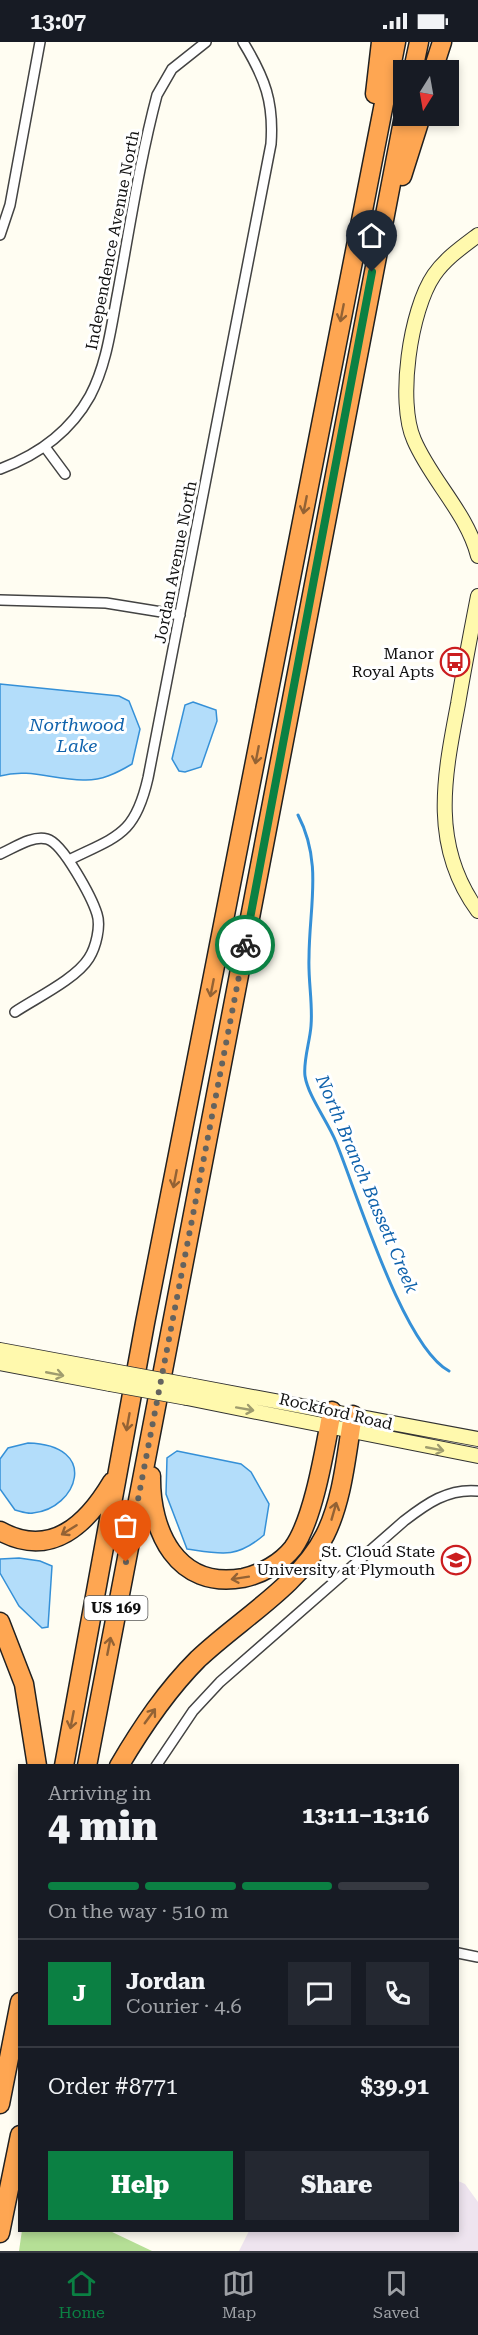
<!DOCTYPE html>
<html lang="en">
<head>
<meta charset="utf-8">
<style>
	:root { --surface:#171b24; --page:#242831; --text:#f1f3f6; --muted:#9ea1a6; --line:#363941; --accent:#0b8043 }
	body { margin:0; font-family:"Roboto Serif",serif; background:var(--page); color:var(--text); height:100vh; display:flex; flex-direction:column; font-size:22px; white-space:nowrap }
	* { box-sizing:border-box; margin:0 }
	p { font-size:20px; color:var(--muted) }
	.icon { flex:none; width:33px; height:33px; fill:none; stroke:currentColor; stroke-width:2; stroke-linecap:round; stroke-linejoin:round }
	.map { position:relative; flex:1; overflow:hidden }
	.side { position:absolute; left:18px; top:1722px; width:441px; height:468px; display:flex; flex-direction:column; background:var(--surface); border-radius:0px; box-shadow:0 3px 9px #0003 }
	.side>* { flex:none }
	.needle { width:39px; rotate:191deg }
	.tools { position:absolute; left:393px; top:18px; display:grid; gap:12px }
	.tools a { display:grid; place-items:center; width:66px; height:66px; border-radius:0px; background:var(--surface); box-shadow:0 3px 9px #0003; font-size:30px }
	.pin { position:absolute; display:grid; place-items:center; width:51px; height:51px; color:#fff; margin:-62px -26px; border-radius:50% 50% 50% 0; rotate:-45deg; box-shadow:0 0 6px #0007 }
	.pin .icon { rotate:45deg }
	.courier { position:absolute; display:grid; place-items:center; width:60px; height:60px; margin:-30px; border:4px solid #0b8043; border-radius:50%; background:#fff; color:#222; box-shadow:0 2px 8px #0007 }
	.overview em { font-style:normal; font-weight:800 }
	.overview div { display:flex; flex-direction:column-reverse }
	.overview { display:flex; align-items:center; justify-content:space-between; height:102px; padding:0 30px }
	h1 { font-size:39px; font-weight:800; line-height:45px }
	.bar { display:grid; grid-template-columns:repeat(4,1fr); gap:9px 6px; align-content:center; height:72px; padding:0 30px }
	.bar i { height:8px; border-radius:4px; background:var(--line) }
	.bar .current { background:var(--accent) }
	.bar p { grid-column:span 4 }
	.line { display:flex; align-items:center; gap:15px; padding:0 30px; border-top:2px solid var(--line) }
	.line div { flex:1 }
	.round { display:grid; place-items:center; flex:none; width:63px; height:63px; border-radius:0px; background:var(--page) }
	.action { display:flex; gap:12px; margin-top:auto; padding:12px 30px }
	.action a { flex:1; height:69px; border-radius:0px; background:var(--accent); color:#fff; font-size:24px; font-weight:800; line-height:69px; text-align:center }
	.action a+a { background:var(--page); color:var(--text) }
	.status { display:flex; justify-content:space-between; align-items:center; height:42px; padding:0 30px; background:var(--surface); direction:ltr }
	.status svg { height:16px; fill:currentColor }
	.tabs { display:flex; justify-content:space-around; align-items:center; height:84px; border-top:2px solid var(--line); background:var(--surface); font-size:16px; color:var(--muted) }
	.tabs a { display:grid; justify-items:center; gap:3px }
	.tabs .current { color:var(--accent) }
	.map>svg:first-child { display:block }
</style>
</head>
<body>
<div class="status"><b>13:07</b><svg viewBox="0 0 49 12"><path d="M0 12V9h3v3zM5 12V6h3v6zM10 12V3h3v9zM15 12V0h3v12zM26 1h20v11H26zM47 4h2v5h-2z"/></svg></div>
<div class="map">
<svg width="478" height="2209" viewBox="0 0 478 2209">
	<rect width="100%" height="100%" fill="#fffdf2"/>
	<path fill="#eee4ef" d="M458,2139l7,3 13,18v49h-239l10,-20 209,-1z"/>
	<path fill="#b5df96" d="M22,2188l88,1 42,20h-133z"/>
	<path fill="#b3ddfa" stroke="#3590d7" stroke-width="1.5" d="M0,642l119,12 10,5 11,28 -8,35c-15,9 -31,17 -49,16 -29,0 -54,-12 -83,-4z
		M193,660l23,8 1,11 -16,46 -16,5 -6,-1 -7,-12 13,-54z
		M28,1401c73,2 49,66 5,70 -6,1 -13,-2 -18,-3l-15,-21v-30l8,-11z
		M177,1409l64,13 10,8 18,32 -5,31c-28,24 -43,19 -77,14l-21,-55 1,-36z
		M19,1516l21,3 12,5 -4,61 -6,1 -23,-22 -19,-33v-14z"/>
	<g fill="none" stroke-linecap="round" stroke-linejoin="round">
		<path stroke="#3590d7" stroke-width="3" d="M298,773c25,48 11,92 11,143 -1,22 4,46 2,68 -1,15 -8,35 -6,50 3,20 23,46 31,66 21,51 67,204 113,229"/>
		<g stroke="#434343" stroke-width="12">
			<path id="street" d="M0,193l10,-30 30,-163
				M45,405l20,27
				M0,427c38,-14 70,-37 90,-73 17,-32 21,-69 28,-105 12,-65 22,-132 39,-196l15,-26 34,-27
				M0,558l106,3 74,12
				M0,812c14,-6 32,-19 47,-15 16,4 45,59 50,75 4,12 -1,33 -8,44 -13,21 -53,40 -74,54
				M69,818c49,-24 66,-25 79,-82l123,-634c3,-42 -6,-66 -28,-102
				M156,1724l37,-55 27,-29 184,-161c22,-17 44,-33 74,-30
				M458,1911l20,4"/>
		</g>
		<g stroke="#323232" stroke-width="16">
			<path id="secondary" d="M478,193c-16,12 -33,24 -44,40 -24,35 -37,127 -20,165 17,40 53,73 64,116
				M478,554c-7,36 -14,72 -20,108 -14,73 -28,142 20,207
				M0,1308l113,21
				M0,1321l110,21
				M189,1343l289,54
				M187,1356l291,58"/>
		</g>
		<g stroke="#212121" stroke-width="21">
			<path id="highway" d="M413,28l6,-28
				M433,28l9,-28
				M375,52l6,-52
				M402,134l19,-60
				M151,1434c-1,55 26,114 92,102 19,-4 38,-15 50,-30 21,-29 32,-101 39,-137
				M0,1489c51,28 87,-7 112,-49
				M0,1580l24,62 13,82
				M64,1724l81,-443 251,-1281
				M87,1724l317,-1650
				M119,1724c23,-39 47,-75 79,-107 41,-39 102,-74 127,-124 18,-36 21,-80 28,-120
				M0,2062l20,-102
				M0,2191l20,-98"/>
		</g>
		<use href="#street" stroke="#fff" stroke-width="9"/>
		<use href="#secondary" stroke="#fff9ad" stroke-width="14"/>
		<use href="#highway" stroke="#fea652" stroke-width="18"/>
		<g stroke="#323232" stroke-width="16" stroke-linecap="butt">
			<path id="secondary-bridge" d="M113,1329l76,14
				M110,1342l77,14"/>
		</g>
		<use href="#secondary-bridge" stroke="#fff9ad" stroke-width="14"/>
	</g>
	<defs><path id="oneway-shaft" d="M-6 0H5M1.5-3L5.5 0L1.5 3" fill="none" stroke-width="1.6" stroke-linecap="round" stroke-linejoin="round" transform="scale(1.5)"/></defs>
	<g stroke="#936234">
		<use href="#oneway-shaft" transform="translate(342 271) rotate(101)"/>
		<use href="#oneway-shaft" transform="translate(305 463) rotate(101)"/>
		<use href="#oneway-shaft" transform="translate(257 713) rotate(101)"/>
		<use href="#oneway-shaft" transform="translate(212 946) rotate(101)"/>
		<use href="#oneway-shaft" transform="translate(175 1137) rotate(101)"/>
		<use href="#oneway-shaft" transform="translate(128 1380) rotate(100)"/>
		<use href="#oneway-shaft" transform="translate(334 1469) rotate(-74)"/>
		<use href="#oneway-shaft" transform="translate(69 1488) rotate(148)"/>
		<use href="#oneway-shaft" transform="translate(240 1536) rotate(171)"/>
		<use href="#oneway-shaft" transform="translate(109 1604) rotate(-79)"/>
		<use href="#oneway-shaft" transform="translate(150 1674) rotate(-54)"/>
		<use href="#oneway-shaft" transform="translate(72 1678) rotate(101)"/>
	</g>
	<g stroke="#9f9c6e">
		<use href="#oneway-shaft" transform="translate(55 1332) rotate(11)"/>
		<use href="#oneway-shaft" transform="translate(245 1367) rotate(10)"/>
		<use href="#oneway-shaft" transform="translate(435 1407) rotate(11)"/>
	</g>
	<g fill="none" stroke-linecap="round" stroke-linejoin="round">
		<path stroke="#64635f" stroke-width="6" stroke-dasharray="0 10.8" d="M126,1520l119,-617"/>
		<path stroke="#0b8043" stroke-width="8" d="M245,903l127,-673"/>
	</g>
	<defs>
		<g id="bus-ring" transform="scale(1.5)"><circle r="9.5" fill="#fff" stroke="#cb1d1f" stroke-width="1.5"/><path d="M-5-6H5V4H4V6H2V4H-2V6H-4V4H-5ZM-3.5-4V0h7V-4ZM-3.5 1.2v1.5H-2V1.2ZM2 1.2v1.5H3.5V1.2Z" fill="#cb1d1f"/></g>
		<g id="university-ring" transform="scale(1.5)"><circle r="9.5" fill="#fff" stroke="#cb1d1f" stroke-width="1.5"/><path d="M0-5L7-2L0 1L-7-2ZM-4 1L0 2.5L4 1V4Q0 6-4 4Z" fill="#cb1d1f"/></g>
	</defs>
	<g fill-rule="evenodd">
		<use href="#bus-ring" x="455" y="620"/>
		<use href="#university-ring" x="456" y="1518"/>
	</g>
	<g text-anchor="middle" stroke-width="6" stroke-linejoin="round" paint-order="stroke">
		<rect fill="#fff" stroke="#585858" stroke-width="1.5" x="84.5" y="1554" width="63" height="24" rx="4.5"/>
		<g font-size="15" font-weight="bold" fill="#101010">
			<text x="116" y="1571">US 169</text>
		</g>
		<g font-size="16" fill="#101010" stroke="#fff">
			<text transform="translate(112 198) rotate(-79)" y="6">Independence Avenue North</text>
			<text transform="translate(175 520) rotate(-79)" y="6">Jordan Avenue North</text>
			<text transform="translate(336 1369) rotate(13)" y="6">Rockford Road</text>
		</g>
		<g font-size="16" fill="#101010" stroke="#fff" text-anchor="end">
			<text x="434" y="617">Manor<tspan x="434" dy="18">Royal Apts</tspan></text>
			<text x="435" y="1515">St. Cloud State<tspan x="435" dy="18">University at Plymouth</tspan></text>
		</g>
		<g font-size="18" font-style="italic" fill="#0f62ac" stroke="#fff">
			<text x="77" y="689">Northwood<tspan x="77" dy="21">Lake</tspan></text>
			<text transform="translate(367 1142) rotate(67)" y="6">North Branch Bassett Creek</text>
		</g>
	</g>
</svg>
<div class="tools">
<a><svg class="needle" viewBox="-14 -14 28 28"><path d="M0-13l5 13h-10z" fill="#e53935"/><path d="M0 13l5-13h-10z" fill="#9ea1a6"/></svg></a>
</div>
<div class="pin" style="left:126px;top:1520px;background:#ea580c"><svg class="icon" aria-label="bag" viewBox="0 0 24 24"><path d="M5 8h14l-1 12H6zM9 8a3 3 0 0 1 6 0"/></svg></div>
<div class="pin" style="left:372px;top:230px;background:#1f2937"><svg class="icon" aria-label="home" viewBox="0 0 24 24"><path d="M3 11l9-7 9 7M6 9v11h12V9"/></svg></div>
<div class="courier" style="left:245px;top:903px"><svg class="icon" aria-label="bike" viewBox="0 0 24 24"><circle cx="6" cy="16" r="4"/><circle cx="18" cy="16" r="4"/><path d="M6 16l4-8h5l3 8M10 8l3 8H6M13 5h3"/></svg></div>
<section class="side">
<div class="overview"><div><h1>4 min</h1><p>Arriving in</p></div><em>13:11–13:16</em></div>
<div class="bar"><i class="current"></i><i class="current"></i><i class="current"></i><i></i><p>On the way · 510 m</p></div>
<div class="line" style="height:108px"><b class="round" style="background:var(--accent);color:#fff">J</b><div><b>Jordan</b><p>Courier · 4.6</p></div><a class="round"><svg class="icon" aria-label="chat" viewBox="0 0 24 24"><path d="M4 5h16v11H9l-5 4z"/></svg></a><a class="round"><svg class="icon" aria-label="phone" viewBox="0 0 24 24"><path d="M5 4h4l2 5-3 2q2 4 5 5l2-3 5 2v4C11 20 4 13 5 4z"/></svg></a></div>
<div class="line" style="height:78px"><div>Order #8771</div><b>$39.91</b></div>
<div class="action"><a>Help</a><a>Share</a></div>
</section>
</div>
<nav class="tabs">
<a class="current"><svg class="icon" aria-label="home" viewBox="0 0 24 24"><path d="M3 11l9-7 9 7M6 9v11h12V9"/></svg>Home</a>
<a><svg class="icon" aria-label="map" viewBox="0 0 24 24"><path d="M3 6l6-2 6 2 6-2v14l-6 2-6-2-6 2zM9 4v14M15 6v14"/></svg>Map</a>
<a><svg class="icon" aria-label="saved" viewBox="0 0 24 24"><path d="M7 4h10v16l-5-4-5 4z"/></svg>Saved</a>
</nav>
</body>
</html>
